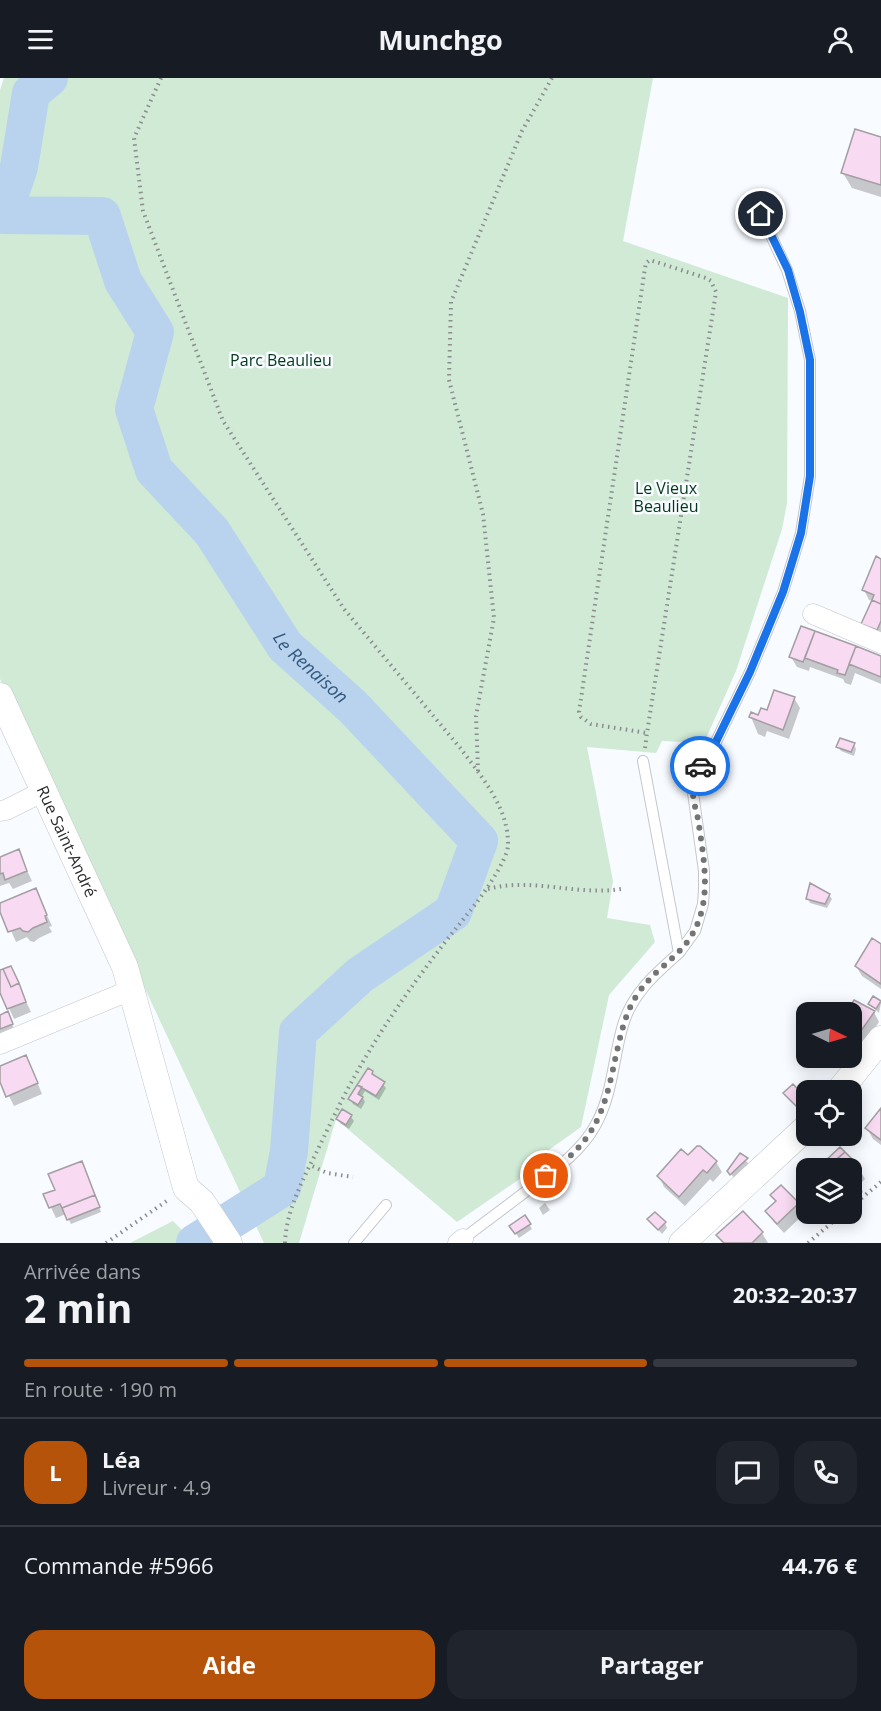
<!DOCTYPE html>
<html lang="fr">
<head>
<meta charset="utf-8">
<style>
	:root { --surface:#171b24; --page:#20242c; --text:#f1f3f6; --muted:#9ea1a6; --line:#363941; --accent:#b45309 }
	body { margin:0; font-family:"Open Sans",sans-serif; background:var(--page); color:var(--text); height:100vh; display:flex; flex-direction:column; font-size:22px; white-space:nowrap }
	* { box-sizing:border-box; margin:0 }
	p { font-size:20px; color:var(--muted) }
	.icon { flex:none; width:33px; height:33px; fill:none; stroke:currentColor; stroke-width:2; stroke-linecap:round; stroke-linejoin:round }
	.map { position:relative; height:1165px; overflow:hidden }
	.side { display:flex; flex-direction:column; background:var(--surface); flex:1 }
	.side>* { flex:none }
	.needle { width:39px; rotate:95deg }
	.buttons { position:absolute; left:796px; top:924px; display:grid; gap:12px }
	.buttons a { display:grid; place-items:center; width:66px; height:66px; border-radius:12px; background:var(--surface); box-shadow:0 3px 15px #0003; font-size:30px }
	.pin { position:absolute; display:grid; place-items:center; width:51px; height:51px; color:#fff; margin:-26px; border:3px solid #fff; border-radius:50%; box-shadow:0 2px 6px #0007 }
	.courier { position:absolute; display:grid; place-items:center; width:60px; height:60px; margin:-30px; border:4px solid #1a73e8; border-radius:50%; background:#fff; color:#222; box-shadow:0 2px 8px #0007 }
	.overview em { font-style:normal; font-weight:700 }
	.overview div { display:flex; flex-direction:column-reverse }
	.overview { display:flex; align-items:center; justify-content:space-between; height:102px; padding:0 24px }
	h1 { font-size:39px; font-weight:700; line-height:45px }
	.bar { display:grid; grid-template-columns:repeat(4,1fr); gap:9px 6px; align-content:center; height:72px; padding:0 24px }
	.bar i { height:8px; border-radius:4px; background:var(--line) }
	.bar .current { background:var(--accent) }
	.bar p { grid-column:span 4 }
	.line { display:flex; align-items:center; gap:15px; padding:0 24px; border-top:2px solid var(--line) }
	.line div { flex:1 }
	.round { display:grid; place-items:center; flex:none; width:63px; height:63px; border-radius:18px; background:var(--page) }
	.primary-button { display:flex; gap:12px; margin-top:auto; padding:12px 24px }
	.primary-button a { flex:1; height:69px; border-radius:18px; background:var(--accent); color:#fff; font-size:24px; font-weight:700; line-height:69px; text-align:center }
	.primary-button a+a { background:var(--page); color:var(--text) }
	header { display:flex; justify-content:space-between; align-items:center; height:78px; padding:0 24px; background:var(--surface); font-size:27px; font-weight:700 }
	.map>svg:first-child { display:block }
</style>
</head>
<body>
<header><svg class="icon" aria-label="menu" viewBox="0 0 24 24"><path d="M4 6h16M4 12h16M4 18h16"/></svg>Munchgo<svg class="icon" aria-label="person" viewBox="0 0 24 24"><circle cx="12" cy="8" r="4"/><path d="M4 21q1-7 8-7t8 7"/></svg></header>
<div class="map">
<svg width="881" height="1165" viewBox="0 0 881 1165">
	<rect width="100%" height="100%" fill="#f8fbff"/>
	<path fill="#d0ead5" d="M4,0h649l-30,163 165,57 -1,205 -5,26 -46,142 -32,72 -42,-2 -6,12 -69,-6 26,134 -6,37 43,7 5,17 -46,53 -28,132 -45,32 -15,19 -64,44 -121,-103 -37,124h-35l-264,-564v-589z
		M173,1143l22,22h-65z"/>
	<path fill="#0003" d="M881,61v58l-29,-9 -9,-15z
		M881,482v71l-1,3 -14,-6 -3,-5 10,-22 -4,-1 -5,-10z
		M802,550l79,30v26l-26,-11 -4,12 -6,-2 -2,-4 -33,-12 -1,4 -12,-4 -6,-10z
		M794,620l6,10 -11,31 -22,-8 -2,6 -7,-3 -7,-17h8z
		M854,666l2,5 -2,7 -13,-5 -3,-4z
		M18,773l14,30 -19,8 -4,-6 -9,3v-28z
		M35,812l17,36 -3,1 3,5 -13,6 -5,4 -4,-1 -3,-4 -11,5 -16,-37z
		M829,817l3,4 -5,9 -17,-5 -2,-5z
		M881,867v44l-19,-13 -6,-10z
		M0,894l20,17 11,23 -17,7 -14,-30z
		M874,920l7,5 -2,10 -9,-9z
		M837,927l11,7h26l5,10 -17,25 -10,-7v-28h-20z
		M8,935l6,16 -14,5v-18z
		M31,989l11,27 -28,12 -14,-28v-10z
		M372,994l14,16 -7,12 -14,-9 -3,5 3,6 -4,7 -8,-5 -3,-5z
		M785,1015l19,5 2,5 -7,7z
		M342,1033l9,6 3,4 -5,8 -9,-6 -2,-4z
		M881,1033v34l-8,-6 -6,-11z
		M700,1069l16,15 6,10 -9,10 -3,-3 -25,27 -21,-19 -5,-11 29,-19z
		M840,1071l19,20 6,10 -6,6 4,7 -11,11v-35h-26l-2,-3z
		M740,1077l9,9 -15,14 -5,-7z
		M81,1085l6,10 14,39 -30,12 -5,-10 -10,4 -11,-23 11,-5z
		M772,1117l26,9 6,10 -20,19 -11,-12 -6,-10 9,-8z
		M545,1125l5,7 -7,5 -4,-7z
		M525,1139l7,12 -13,9 -8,-12z
		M649,1141l16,4 2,5 -5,6z
		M762,1155l6,10h-45l-5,-7z"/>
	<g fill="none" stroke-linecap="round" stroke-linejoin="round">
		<path stroke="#b9d3ee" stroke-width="38" id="s1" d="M49,0l-18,15 -12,74 -16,48 99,1 21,65 32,51 -21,77 20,61 58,62 73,114 68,61 126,134 -26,71 -93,63 -62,57 -9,119 -7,37 -87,55"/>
	</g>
	<path fill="#f8daf3" stroke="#a29ea1" stroke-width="1.5" d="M855,51l26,8v48l-40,-12z
		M876,478l5,3v45l-9,-4 2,-5 -12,-5z
		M872,522l9,4v17l-4,9 -16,-6z
		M801,548l14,5 -12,31 -14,-5z
		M815,553l41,15 -11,29 -8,-2 1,-3 -33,-12z
		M856,568l25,10v21l-32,-13z
		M774,612l21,7 -12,33 -34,-13 2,-5 7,3 3,-7 6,2z
		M840,660l15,5 -4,9 -15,-5z
		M19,771l8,22 -22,9 -2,-7 -3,1v-17z
		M810,805l20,11 -5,10 -19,-5z
		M36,810l11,27 -2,1 2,6 -14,6 -5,4 -5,-1 -3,-3 -12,4 -8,-20v-9z
		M872,860l9,6v40l-26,-18z
		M11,888l8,17 -8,4 -8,-18z
		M3,891l8,18 8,-4 7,19 -19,7 -7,-16v-23z
		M873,918l8,5 -5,8 -8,-5z
		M854,922l21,11 -19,27 -4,-3v-23h-22l7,-9 11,7z
		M8,933l5,13 -13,5v-14z
		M26,977l12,28 -32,14 -6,-15v-16z
		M368,990l5,3 -1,3 13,8 -9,14 -19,-11z
		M793,1006l12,13 -9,9 -13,-13z
		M357,1007l5,2 -4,7 5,3 -5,8 -10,-6z
		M881,1030v32l-16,-12z
		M342,1031l10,6 -6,10 -10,-6z
		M697,1068h3l17,15 -10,12 -4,-3 -24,27 -22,-21 24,-27 7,6z
		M840,1069l5,5 -19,16 -4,-4z
		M845,1074l16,16 -8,7 5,6 -6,6v-19h-25z
		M740,1075l8,5 -18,17 -3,-4z
		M82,1083l13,34 -33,13 -2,-4 -11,4 -6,-14 12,-4 -7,-16z
		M781,1107l18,18 -22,21 -12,-13 11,-10 -6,-6z
		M95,1117l5,12 -33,13 -5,-12z
		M743,1133l20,21 -11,11h-28l-8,-8z
		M655,1134l11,10 -8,8 -11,-11z
		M525,1137l6,9 -16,10 -6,-8z"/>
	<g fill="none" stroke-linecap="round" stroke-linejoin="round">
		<g stroke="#c3c6cb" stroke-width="12">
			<path id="service" d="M679,875l16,-22 8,-27 1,-14v-19l-11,-78 3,-15 4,-12 10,-12 40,-82 33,-80 18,-59 9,-57v-116l-10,-49 -13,-41 -26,-56 -1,-19
				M463,1161c22,-17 44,-33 66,-50 24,-18 51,-36 66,-63 18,-31 18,-68 28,-101 9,-31 32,-51 56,-72l-36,-192
				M354,1165l32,-38"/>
		</g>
		<g stroke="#c3c6cb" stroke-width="21">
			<path id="minor" d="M813,536l68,29
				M0,733l6,-1 38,-19
				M0,966l131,-54
				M458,1165l5,-4"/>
		</g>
		<g stroke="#c3c6cb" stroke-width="27">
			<g id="tertiary">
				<path id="s2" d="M0,618l125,271 61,221 16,14 27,41"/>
				<path d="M840,1012l41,-51"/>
				<path d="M682,1165l125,-116"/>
			</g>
		</g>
		<path stroke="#8a8c8f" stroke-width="4" stroke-dasharray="1.5 4.5" stroke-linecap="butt" d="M161,0l-27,60 9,73 80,210 121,188 117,140c21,28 48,60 47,96 0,15 -28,54 -38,66 -44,54 -86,111 -119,172 -15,27 -27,55 -41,82l17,8 26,4
			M645,670l2,-15 69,-441 -5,-11 -5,-3 -56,-18 -4,3 -1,5 -66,444 2,5 10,7 56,9
			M478,693l-2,-55 18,-98 -11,-104 -34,-134 2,-78 71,-171 30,-53
			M488,811c43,-12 89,7 133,0
			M852,1128l29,-24
			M106,1165l62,-43
			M285,1165c1,-28 13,-53 25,-78
			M808,1165l34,-29"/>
		<use href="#service" stroke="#fff" stroke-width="10"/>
		<use href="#minor" stroke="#fff" stroke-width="20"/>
		<use href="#tertiary" stroke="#fff" stroke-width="26"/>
	</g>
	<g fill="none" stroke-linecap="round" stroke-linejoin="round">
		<path stroke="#727476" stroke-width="6" stroke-dasharray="0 10.8" d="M546,1098c50,-37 58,-62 70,-121 5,-21 9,-42 21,-60 24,-36 56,-40 66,-90 5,-28 -1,-58 -5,-86 -2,-9 -5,-18 -5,-27 1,-9 4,-18 7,-26"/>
		<path stroke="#1a73e8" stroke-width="8" d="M700,688l10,-12 40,-82 33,-80 18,-59 9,-57v-116l-10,-48 -12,-42 -27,-56"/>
	</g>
	<g text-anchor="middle" stroke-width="5" stroke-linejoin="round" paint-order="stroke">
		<g font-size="16" fill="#033919" stroke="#f8fbff">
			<text x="281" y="288">Parc Beaulieu</text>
			<text x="666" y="416">Le Vieux<tspan x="666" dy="18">Beaulieu</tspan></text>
		</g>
		<g font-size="16" fill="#2a2b2d" stroke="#f8fbff">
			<text dy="6" stroke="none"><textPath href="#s2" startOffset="160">Rue Saint-André</textPath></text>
		</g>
		<g font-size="18" font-style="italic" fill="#32577e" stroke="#f8fbff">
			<text dy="6" stroke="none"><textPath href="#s1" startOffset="774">Le Renaison</textPath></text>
		</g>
	</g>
</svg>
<div class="buttons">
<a><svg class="needle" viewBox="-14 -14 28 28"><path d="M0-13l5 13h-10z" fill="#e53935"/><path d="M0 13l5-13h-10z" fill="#9ea1a6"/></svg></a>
<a><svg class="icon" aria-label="locate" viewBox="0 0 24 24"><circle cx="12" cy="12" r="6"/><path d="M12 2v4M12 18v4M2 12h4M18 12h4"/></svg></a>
<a><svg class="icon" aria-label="layers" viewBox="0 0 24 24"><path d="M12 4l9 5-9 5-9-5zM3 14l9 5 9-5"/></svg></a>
</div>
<div class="pin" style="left:546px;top:1098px;background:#ea580c"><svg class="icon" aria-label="bag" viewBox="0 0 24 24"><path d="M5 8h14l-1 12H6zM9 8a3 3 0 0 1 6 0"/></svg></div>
<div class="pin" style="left:761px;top:136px;background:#1f2937"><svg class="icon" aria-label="home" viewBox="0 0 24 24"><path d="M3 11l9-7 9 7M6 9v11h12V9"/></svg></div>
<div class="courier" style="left:700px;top:688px"><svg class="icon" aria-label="car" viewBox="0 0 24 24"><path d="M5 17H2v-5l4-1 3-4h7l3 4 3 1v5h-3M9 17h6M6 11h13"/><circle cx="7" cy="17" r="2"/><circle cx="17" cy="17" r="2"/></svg></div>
</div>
<section class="side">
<div class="overview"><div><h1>2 min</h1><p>Arrivée dans</p></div><em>20:32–20:37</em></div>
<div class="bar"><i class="current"></i><i class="current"></i><i class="current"></i><i></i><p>En route · 190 m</p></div>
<div class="line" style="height:108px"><b class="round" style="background:var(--accent);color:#fff">L</b><div><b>Léa</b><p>Livreur · 4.9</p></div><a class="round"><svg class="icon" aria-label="chat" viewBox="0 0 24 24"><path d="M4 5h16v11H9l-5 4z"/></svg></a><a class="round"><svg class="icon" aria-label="phone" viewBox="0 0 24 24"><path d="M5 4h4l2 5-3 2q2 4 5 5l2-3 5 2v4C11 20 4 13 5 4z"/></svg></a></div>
<div class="line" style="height:78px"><div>Commande #5966</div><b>44.76 €</b></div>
<div class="primary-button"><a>Aide</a><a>Partager</a></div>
</section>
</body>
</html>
